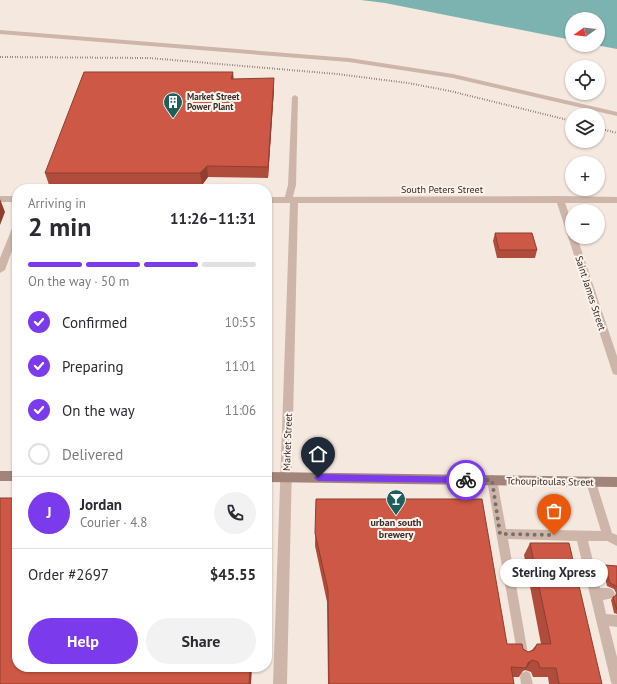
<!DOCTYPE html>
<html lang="en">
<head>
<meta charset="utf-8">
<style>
	:root { --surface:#fff; --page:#f2f2f3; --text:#2b2b33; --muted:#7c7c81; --line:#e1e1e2; --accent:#7c3aed }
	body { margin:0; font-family:"PT Sans",sans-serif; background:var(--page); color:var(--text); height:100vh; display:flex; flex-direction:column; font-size:15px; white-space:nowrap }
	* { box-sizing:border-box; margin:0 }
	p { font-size:13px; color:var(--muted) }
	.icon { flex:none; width:22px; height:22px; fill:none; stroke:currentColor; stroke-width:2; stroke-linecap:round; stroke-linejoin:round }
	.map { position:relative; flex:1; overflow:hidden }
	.sheet { position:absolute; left:12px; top:184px; width:260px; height:488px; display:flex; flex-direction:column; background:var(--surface); border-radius:16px; box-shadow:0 1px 3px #0004 }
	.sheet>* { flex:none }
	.needle { width:26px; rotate:256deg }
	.controls { position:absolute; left:565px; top:12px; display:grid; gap:8px }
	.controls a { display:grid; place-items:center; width:40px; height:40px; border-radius:50%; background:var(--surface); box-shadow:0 1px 3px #0004; font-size:20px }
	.pin { position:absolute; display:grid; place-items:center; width:34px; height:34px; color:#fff; margin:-41px -17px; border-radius:50% 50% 50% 0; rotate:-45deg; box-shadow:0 0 4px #0007 }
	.pin .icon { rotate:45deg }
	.courier { position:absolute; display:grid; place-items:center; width:40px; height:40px; margin:-20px; border:3px solid #7c3aed; border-radius:50%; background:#fff; color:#222; box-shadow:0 1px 5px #0007 }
	.bubble { position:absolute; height:28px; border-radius:14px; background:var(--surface); box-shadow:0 1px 3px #0004; font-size:13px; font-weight:700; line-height:28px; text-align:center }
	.overview em { font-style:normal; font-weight:700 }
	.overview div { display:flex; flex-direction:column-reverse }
	.overview { display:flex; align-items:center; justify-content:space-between; height:68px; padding:0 16px }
	h1 { font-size:26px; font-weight:700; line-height:30px }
	.bar { display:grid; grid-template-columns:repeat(4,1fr); gap:6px 4px; align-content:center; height:48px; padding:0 16px }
	.bar i { height:5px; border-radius:3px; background:var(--line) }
	.bar .active { background:var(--accent) }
	.bar p { grid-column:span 4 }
	.line { display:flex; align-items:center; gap:10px; padding:0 16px; border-top:1px solid var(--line) }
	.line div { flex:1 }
	.round { display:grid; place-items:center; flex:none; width:42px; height:42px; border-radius:21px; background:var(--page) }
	ol { padding:0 16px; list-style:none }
	li { display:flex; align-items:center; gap:12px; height:44px }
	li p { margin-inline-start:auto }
	li .icon { padding:4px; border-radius:50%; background:var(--accent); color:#fff; stroke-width:4 }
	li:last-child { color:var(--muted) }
	li i { width:22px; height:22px; border:2px solid var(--line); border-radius:50% }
	.primary-button { display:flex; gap:8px; margin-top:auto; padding:8px 16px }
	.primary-button a { flex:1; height:46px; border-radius:24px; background:var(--accent); color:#fff; font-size:16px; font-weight:700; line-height:46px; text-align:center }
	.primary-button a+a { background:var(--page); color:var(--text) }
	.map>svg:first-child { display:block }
</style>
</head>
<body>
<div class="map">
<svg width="617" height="684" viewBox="0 0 617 684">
	<rect width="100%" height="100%" fill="#f4e8df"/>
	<path fill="#7cb3b0" d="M361,0h256v49l-21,-4h2v-26h-26v21l-187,-37z"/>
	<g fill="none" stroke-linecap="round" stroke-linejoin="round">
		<path fill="#cdb6a9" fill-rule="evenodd" d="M0,30l349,28 104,16 164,38v4l-164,-38 -104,-16 -349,-28z
			M295,95l3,2 -2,88 -4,15 -4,2 -4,-2 4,-15 4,-88z
			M492,475l4,2 1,3 9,49 95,2 -15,-49 1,-3 4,-2 4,2 17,54 5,2v11l-10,-5h-19l12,47h9l4,2 2,4 -2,4 -10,2 3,14 11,1v12l-8,-1 8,31v27h-5l-1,-2 -34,-141 -69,-2 20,115 -2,4 -4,2 -4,-2 -31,-178 1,-3z
			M526,671l4,2 3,11h-12l-1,-7 2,-4z"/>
		<path fill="#cdb6a9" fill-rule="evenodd" d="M0,196h17v6h-17z
			M560,196l57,1v6h-52l7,19v15h5l40,119v19l-4,-1 -1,-3 -55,-168h-259l-11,481h-14l17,-481h-23v-6z
			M17,223v14l-12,33 -5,3v-15l13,-32z"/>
		<path fill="#a1857a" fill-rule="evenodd" d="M0,471h17v10h-17z
			M267,472l350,5v10l-350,-5z"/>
		<path stroke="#3a2d2a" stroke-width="2" stroke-dasharray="0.5 2" stroke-linecap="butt" d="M0,57l149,1 188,16 71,9 42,8 122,30
			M598,128l19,5"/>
	</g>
	<path fill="#af4c3b" d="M233,79l41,10 -6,89 -60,-1 -6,8h-153l-4,-12z
		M495,233l42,17 -2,8h-38l-4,-17z
		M316,499l191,145 16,5 5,3 4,-2 5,-6h4l-17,-89 6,-12 72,141h-53l-1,-7h-15l-2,-5 -6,-2 -2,1 -4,6h-6l1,7h-186l-1,-82 -12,-56z
		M605,565l12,1v48l-3,-1 -3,-13 2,-3 2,-1 1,-3 -2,-4 -7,-3 -4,-17z"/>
	<path fill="#8f3e30" d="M233,72l1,11 -3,-4z
		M274,78v11l-6,89v-11z
		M207,166l1,11 -6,8 -2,-12z
		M0,199l5,13 -5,13z
		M269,206l1,15 -3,38v-27z
		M532,660l-7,10 -2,1 3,-3 2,-5z
		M250,667h2l-1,17h-2z"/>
	<path fill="#cc5845" stroke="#8f3e30" d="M84,72h149l-2,7 43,-1 -6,89 -61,-1 -7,7h-155z
		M267,206h2l-2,26z
		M495,233h37l5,17h-38z
		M0,498h17v169h233l-1,17h-249z
		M316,499h166l25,145h15l1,5 5,3 6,-2 3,-6h14l-21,-101h39l33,141h-43l-3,-16h-16l-2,-6 -6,-2 -4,3 -2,5 -15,-1 3,17h-185l-1,-94 -13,-57z
		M605,565l12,1v21l-1,-1 -6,-3z
		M617,595v15l-4,-13z"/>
	<path fill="#7c3aed" d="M318,474l148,3 4,3 -4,3 -148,-2 -4,-3z"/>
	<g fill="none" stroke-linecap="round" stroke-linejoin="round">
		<path stroke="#7b6e69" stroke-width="4" stroke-dasharray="0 7.2" d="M466,480h26l8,54 54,1"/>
	</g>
	<defs>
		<g id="building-pin" transform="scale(1)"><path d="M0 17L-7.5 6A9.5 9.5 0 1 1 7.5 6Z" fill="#1c5f5c" stroke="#fbf3ec"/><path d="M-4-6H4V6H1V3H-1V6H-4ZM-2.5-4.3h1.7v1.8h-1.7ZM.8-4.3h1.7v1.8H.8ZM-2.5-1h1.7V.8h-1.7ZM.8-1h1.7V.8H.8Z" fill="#fff"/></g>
		<g id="bar-pin" transform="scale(1)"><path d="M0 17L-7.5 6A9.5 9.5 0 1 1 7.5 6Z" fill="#1c5f5c" stroke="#fbf3ec"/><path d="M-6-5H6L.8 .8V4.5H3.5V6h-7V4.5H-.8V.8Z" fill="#fff"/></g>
	</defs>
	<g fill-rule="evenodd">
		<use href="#building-pin" x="173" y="102"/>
		<use href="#bar-pin" x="396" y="499"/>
	</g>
	<g text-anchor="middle" stroke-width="4" stroke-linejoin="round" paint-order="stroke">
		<g font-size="9" font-weight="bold" fill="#3a2d2a" stroke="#fbf3ec" text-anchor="start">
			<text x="187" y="100">Market Street<tspan x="187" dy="10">Power Plant</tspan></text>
		</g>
		<g font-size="10" fill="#3a2d2a" stroke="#fbf3ec">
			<text x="442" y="193">South Peters Street</text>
			<text transform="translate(591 293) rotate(72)" y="4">Saint James Street</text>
			<text transform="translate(287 442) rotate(-88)" y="4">Market Street</text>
			<text transform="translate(550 481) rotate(1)" y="4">Tchoupitoulas Street</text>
		</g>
		<g font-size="10" font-weight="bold" fill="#3a2d2a" stroke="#fbf3ec">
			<text x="396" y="526">urban south<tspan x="396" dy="12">brewery</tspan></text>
		</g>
	</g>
</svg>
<div class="controls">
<a><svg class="needle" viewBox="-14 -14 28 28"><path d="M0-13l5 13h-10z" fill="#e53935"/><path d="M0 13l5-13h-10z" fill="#7c7c81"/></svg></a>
<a><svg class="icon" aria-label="locate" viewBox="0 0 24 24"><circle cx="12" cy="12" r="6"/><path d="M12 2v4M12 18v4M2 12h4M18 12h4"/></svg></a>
<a><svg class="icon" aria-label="layers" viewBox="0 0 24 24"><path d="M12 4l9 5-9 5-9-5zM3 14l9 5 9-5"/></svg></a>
<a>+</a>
<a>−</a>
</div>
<div class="pin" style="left:554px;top:535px;background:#ea580c"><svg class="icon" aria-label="bag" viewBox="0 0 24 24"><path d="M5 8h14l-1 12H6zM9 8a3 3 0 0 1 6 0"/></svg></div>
<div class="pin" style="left:318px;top:478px;background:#1f2937"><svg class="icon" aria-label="home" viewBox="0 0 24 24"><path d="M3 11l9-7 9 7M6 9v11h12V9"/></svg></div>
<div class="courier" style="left:466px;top:480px"><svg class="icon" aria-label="bike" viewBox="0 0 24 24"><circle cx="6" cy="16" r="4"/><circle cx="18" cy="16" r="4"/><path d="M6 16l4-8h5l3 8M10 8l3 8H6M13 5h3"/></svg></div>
<div class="bubble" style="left:500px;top:559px;width:108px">Sterling Xpress</div>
<section class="sheet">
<div class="overview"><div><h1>2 min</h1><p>Arriving in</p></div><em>11:26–11:31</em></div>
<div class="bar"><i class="active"></i><i class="active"></i><i class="active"></i><i></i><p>On the way · 50 m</p></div>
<ol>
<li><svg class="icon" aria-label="check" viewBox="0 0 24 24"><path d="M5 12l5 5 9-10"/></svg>Confirmed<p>10:55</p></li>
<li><svg class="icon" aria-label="check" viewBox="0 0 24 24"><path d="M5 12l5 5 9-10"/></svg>Preparing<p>11:01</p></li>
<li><svg class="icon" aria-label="check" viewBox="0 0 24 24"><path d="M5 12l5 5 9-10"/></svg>On the way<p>11:06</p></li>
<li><i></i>Delivered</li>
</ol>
<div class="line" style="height:72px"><b class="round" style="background:var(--accent);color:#fff">J</b><div><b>Jordan</b><p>Courier · 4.8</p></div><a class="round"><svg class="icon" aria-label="phone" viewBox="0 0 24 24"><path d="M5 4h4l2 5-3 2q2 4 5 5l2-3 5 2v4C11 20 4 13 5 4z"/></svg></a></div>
<div class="line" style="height:52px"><div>Order #2697</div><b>$45.55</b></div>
<div class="primary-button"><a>Help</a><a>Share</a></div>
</section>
</div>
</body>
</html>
